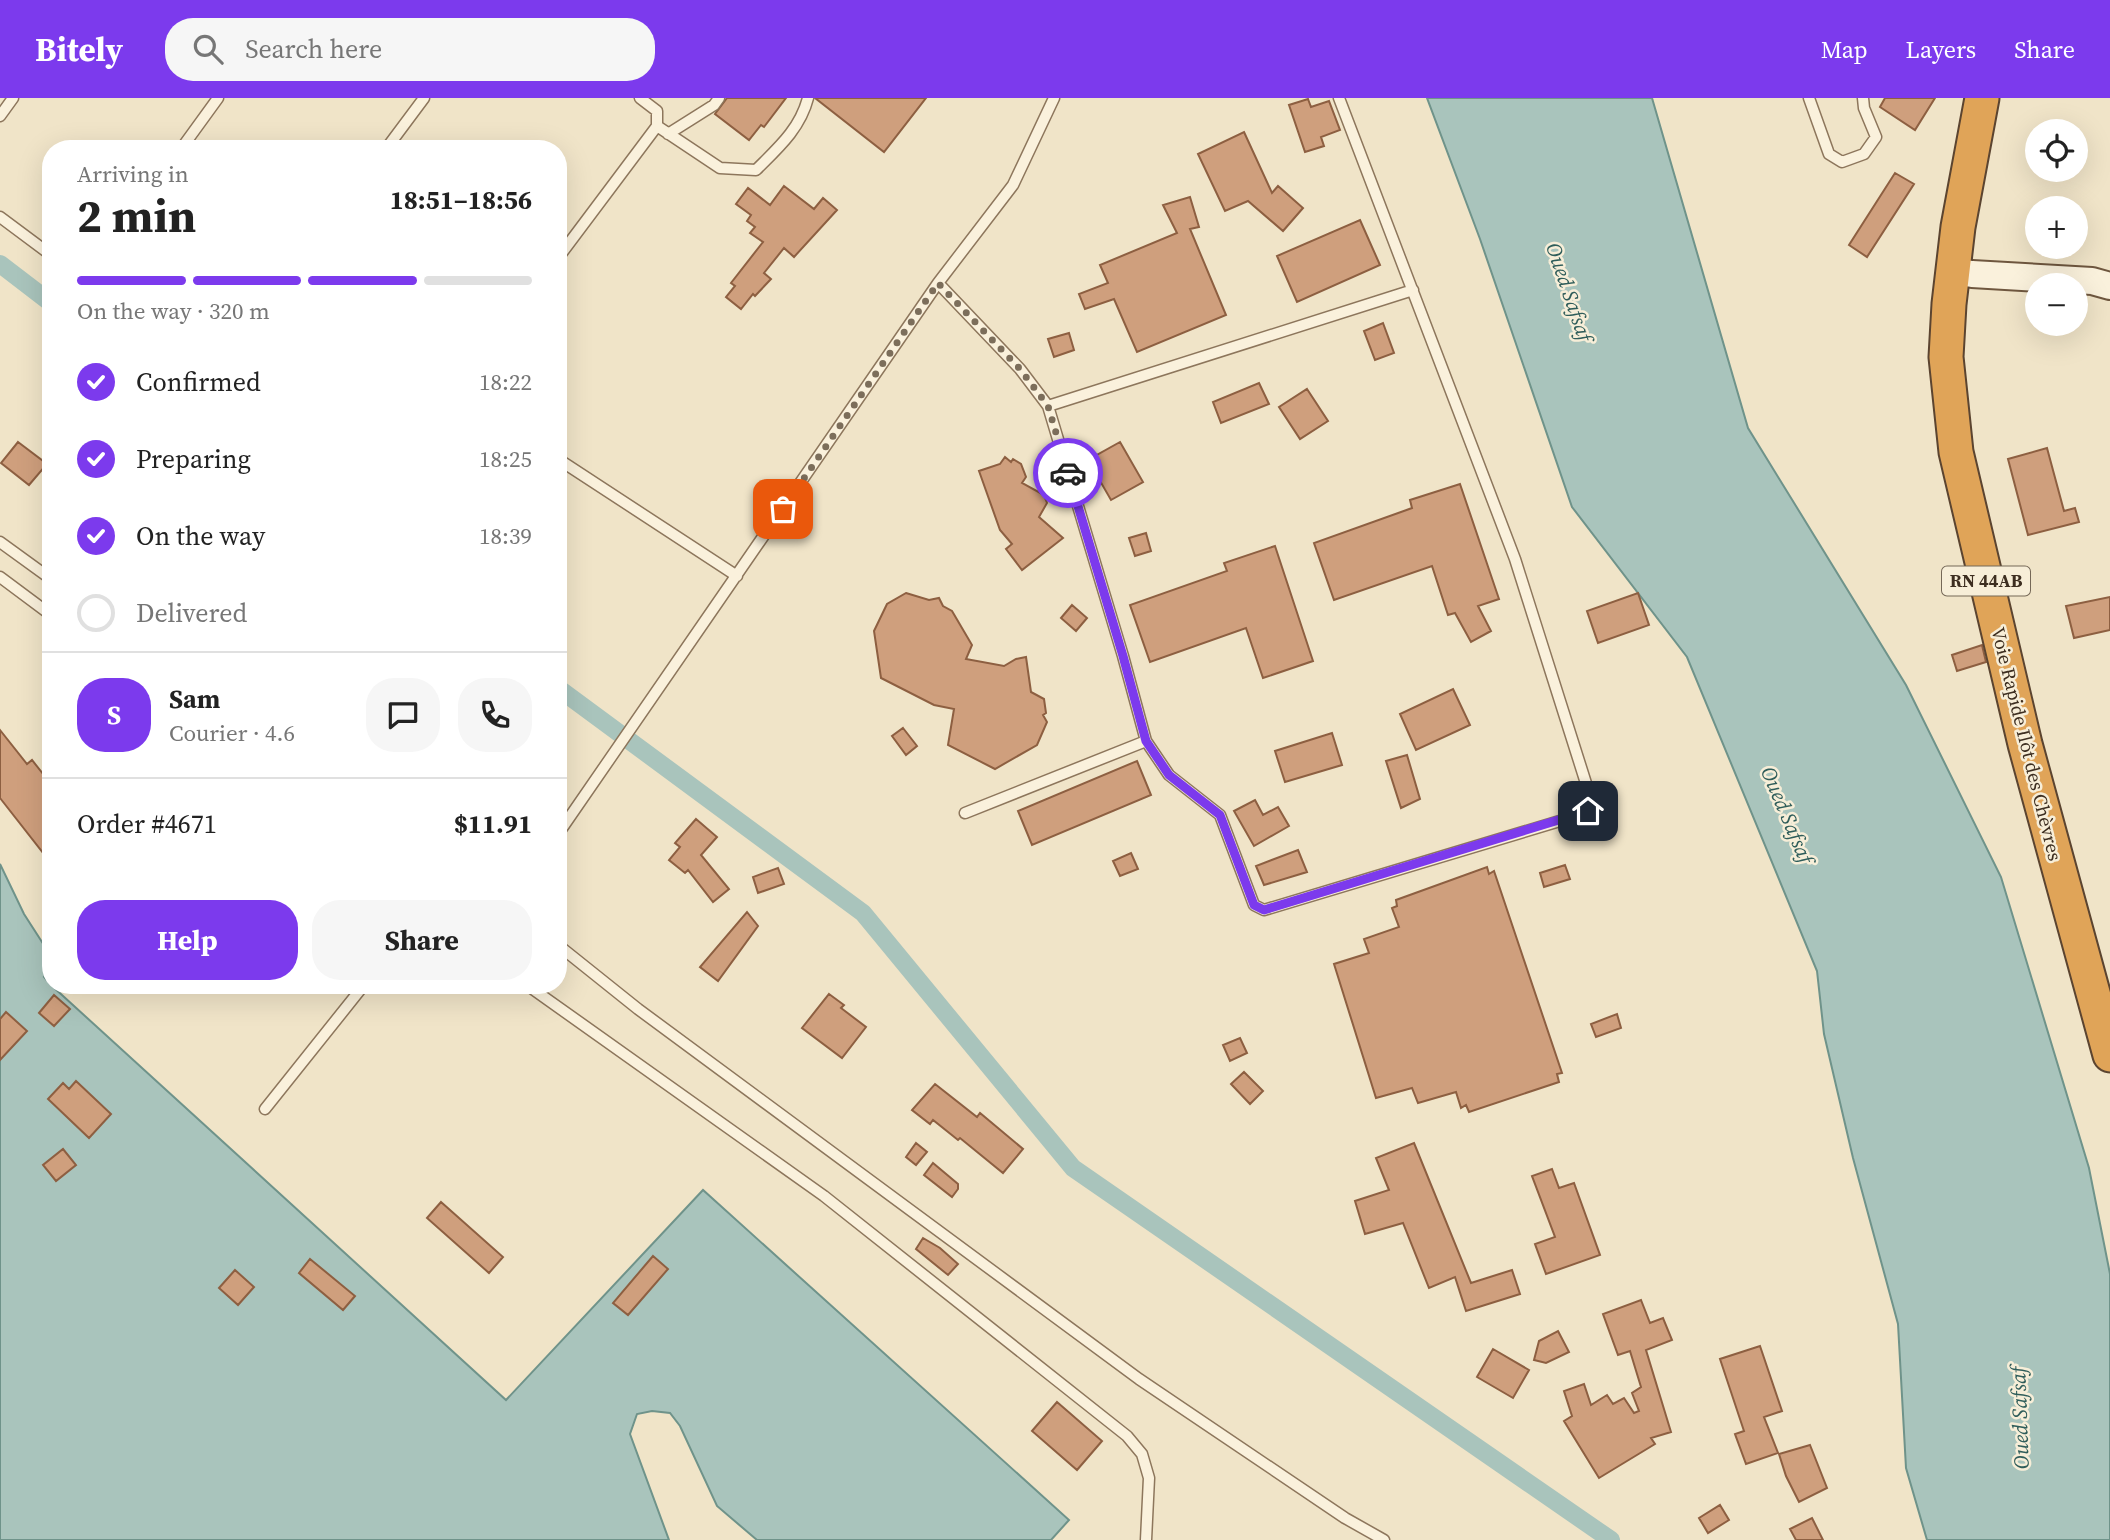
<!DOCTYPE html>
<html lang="en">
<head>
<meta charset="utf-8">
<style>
	:root { --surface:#fff; --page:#f6f6f6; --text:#222; --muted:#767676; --line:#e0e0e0; --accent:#7c3aed }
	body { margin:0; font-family:"Source Serif 4",serif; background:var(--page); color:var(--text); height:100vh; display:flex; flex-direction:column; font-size:26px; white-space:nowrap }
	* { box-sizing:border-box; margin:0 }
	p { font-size:23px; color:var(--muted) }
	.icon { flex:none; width:38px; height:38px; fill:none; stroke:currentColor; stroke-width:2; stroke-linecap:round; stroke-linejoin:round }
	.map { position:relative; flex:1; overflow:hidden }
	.side { position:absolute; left:42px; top:42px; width:525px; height:854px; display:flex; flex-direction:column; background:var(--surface); border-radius:28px; box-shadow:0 7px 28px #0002 }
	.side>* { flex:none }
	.controls { position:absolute; left:2025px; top:21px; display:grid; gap:14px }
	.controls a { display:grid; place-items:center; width:63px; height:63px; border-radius:50%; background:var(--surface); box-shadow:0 7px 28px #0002; font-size:35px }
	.pin { position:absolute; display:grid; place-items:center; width:60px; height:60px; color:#fff; margin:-30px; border-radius:14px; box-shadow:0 4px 10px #0006 }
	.courier { position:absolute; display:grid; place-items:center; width:70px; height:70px; margin:-35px; border:5px solid #7c3aed; border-radius:50%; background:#fff; color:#222; box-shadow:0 2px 9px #0007 }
	.overview em { font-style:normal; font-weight:700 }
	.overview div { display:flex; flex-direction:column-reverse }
	.overview { display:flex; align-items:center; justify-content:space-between; height:119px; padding:0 35px }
	h1 { font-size:46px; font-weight:700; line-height:52px }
	.bar { display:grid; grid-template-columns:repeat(4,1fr); gap:10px 7px; align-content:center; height:84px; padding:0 35px }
	.bar i { height:9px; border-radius:5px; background:var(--line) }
	.bar .on { background:var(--accent) }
	.bar p { grid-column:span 4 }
	.line { display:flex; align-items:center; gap:18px; padding:0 35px; border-top:2px solid var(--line) }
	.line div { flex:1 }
	.round { display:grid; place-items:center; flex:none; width:74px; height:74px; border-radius:28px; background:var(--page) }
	ol { padding:0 35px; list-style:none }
	li { display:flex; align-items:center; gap:21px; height:77px }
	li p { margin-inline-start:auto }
	li .icon { padding:7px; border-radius:50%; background:var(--accent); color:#fff; stroke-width:4 }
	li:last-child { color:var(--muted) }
	li i { width:38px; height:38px; border:4px solid var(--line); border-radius:50% }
	.cta { display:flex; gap:14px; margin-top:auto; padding:14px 35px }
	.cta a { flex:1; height:80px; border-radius:28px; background:var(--accent); color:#fff; font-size:28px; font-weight:700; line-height:80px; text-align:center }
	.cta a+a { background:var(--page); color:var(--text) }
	header { display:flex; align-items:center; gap:42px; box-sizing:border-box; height:98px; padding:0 35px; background:var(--accent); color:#fff }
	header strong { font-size:33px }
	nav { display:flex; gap:38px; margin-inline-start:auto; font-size:24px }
	.search { width:490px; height:63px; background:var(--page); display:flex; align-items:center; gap:18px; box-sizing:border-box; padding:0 24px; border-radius:28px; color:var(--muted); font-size:26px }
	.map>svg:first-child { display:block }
</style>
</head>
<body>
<header>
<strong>Bitely</strong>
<div class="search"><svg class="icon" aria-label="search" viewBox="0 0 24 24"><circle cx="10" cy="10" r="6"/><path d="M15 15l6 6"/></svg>Search here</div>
<nav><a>Map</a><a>Layers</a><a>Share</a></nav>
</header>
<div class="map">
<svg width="2110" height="1442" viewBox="0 0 2110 1442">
	<rect width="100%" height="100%" fill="#f0e4c8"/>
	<path fill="#a9c4bc" stroke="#6f938a" stroke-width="2" d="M1427,0h225l96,330 158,257 95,192 88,291 21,106v266h-183l-21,-72 -8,-144 -45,-166 -29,-124 -7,-63 -130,-314 -115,-150 -92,-268z
		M0,766l24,50 27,42v12l-7,9 7,8 455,415 197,-210 366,330 -18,20h-294l-40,-34 -37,-80 -10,-13 -18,-2 -15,3 -7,20 39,106h-669z"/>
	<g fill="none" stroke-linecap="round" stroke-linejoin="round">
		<path stroke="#a9c4bc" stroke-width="18" d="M0,166l51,39
			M558,590l305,225 210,255 538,372"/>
	</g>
	<path fill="#cf9f7d" stroke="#8d5f41" stroke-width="2" d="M727,0h59l-22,29 -3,-2 -12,15 -34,-26z
		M815,0h111l-42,54z
		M1885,0h50l-20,32 -35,-23z
		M1308,1l3,8 18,-6 11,29 -19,7 3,9 -19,6 -16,-47z
		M1244,34l28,61 6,-7 25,22 -20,23 -35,-30 -23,10 -27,-57z
		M1895,75l19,11 -47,73 -18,-12z
		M784,88l30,23 9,-11 14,12 -43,47 -10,-9 -20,25 7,6 -16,17 -2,-2 -12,15 -15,-12 9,-11 -4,-3 32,-41 -13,-9 5,-6 -8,-6 4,-6 -15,-11 12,-16 22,17z
		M1190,99l9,30 -9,2 36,86 -89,37 -23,-53 -29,10 -6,-15 29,-11 -8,-18 77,-32 -14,-28z
		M1360,122l20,45 -83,37 -20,-46z
		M1383,225l11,30 -19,7 -11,-29z
		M1069,235l5,17 -20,7 -6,-18z
		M1259,285l10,21 -48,19 -8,-21z
		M1307,291l21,32 -28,18 -21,-32z
		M18,344l29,22 -18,21 -28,-22z
		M1120,344l23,40 -32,18 -23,-40z
		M2047,350l17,63 11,-3 4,14 -51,13 -20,-76z
		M1005,359l6,5 2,-3 8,5 5,13 -4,6 22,12 3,8 -8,14 24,21 -41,32 -16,-21 6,-5 -12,-14 -21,-59 21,-7z
		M1460,386l39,115 -21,7 13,25 -20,11 -16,-29 -7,2 -16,-49 -98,34 -20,-57 98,-35 -2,-8z
		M1146,435l5,18 -16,5 -6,-18z
		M1275,448l38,115 -50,17 -17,-50 -96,34 -20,-57 97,-34 -3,-8z
		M906,495l23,7 10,-2 4,8 9,5 20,34 -6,14 38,7 12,-7 10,-2 5,35 13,7 2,14 -3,2 4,7 -10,23 -42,24 -47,-24 6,-36 -20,-4 -53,-27 -7,-47 13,-27z
		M1638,495l11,32 -51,18 -11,-32z
		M2110,499v33l-36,8 -8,-32z
		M1072,507l15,13 -11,13 -15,-13z
		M1982,547l4,17 -29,9 -5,-16z
		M1453,591l17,36 -54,25 -16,-36z
		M903,630l14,18 -11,9 -14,-19z
		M0,632l27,34 5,-4 19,24v79l-51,-65z
		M1332,635l10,32 -57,17 -10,-31z
		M1407,657l13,44 -19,9 -15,-47z
		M1137,663l14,34 -119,50 -14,-34z
		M1255,702l8,15 15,-8 11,19 -35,20 -20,-35z
		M696,721l21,18 -16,18 28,34 -16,13 -25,-32 -3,3 -16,-13 11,-13 -5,-4z
		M1298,752l9,22 -43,13 -8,-19z
		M1131,755l7,16 -18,7 -7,-15z
		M1565,767l5,14 -26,8 -4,-14z
		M1487,769l2,7 5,-3 68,202 -5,1 2,8 -90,30 -3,-7 -5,3 -5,-16 -38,11 -6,-15 -36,10 -42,-134 35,-11 -5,-14 35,-12 -7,-19 5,-2 -1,-6z
		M778,770l6,16 -26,9 -5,-16z
		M747,814l11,14 -40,55 -18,-14z
		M829,896l15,11 -3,3 25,19 -24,31 -40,-30z
		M54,897l16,14 -16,17 -15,-13z
		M6,914l21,19 -27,29v-41z
		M1617,916l4,14 -25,9 -5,-13z
		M1240,940l7,15 -17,8 -7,-16z
		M1244,974l19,19 -13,13 -19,-20z
		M76,983l35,33 -22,24 -41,-39 15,-16 6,6z
		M935,986l42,33 3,-4 43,36 -20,24 -43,-35 -2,2 -25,-20 -3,4 -18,-14z
		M916,1045l11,9 -11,13 -10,-8z
		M1414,1045l57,140 41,-13 8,24 -54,17 -11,-34 -26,11 -26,-65 -38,11 -10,-33 34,-11 -13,-32z
		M63,1051l13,16 -20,16 -13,-16z
		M933,1065l25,21v5l-6,8 -28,-22z
		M1552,1071l7,19 15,-5 26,72 -54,19 -11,-30 20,-7 -23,-61z
		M441,1104l62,55 -14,16 -62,-55z
		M923,1140l17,10 18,16 -10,11 -32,-26z
		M653,1158l15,13 -40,46 -15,-12z
		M310,1161l45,37 -12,14 -44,-37z
		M235,1172l19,17 -16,18 -19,-17z
		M1641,1202l9,23 13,-5 9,22 -26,10 25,82 -20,6 4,6 -56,34 -35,-57 8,-5 -8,-25 20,-7 7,21 16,-10 6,9 11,-6 10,15 5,-2 -7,-18 9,-6 -11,-36 -12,4 -15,-41z
		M1558,1233l11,21 -23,11 -12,-3 5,-19z
		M1760,1248l22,65 -18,6 14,36 -32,11 -11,-30 9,-3 -24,-72z
		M1493,1251l36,21 -16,28 -36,-21z
		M1057,1304l45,39 -25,29 -45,-39z
		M1810,1347l17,43 -28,14 -13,-26 -7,-22z
		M1720,1407l9,15 -21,13 -9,-15z
		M1812,1420l11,22h-27l-6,-11z"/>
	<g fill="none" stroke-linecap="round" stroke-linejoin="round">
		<g stroke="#8d765c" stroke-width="13">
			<path id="lane" d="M1809,0l20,56 13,8 22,-8 12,-17 -12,-29 -1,-10
				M0,18l13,-18
				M657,28l63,42 36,2c22,-22 44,-41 52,-72
				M668,36l46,-29 5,-7
				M181,51l37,-51
				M386,51l38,-51
				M0,119l51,38
				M558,160l99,-132v-15l-17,-13
				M938,185l82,86 28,37 75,250 23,85 23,34 51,40 34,90 10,5 319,-96 8,-7v-8l-76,-240 -176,-461
				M1048,308l365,-116
				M558,361l179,117
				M0,444l51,37
				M0,479l51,38
				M965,715l181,-72
				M558,736l380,-551 75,-98 41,-87
				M558,847l80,64 501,370 206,139 39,22
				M527,887l297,211 303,240 15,18 7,24 -3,62
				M265,1011l99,-124"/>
		</g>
		<g stroke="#6f573f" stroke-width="30">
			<path id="secondary" d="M1953,173l19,3 120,7 18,5"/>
		</g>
		<g stroke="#5b4430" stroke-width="37">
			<path id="highway" d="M1982,0l-24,129 -9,77 -3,53 10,95 69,292 85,311"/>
		</g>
		<use href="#lane" stroke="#faf1dc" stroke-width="10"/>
		<use href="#secondary" stroke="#faf1dc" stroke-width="26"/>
		<use href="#highway" stroke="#e0a458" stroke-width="33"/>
	</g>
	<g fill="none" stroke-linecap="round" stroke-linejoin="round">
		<path stroke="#7c6e5b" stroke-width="7" stroke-dasharray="0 12.6" d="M783,411l155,-226 82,86 28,37 20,67"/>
		<path stroke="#7c3aed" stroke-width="9" d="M1068,375l55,183 23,85 23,34 51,40 34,90 10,5 324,-99"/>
	</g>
	<g text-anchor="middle" stroke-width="5" stroke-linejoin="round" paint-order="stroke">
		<rect fill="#f7eed8" stroke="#756857" stroke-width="2" x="1942" y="468.5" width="88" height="29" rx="5"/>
		<g font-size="18" font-weight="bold" fill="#3d2e20">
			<text x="1986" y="489">RN 44AB</text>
		</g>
		<g font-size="19" fill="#3d2e20" stroke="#f7eed8">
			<text transform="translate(2027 646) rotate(76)" y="7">Voie Rapide Ilôt des Chèvres</text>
		</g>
		<g font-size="21" font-style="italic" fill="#2f5d5a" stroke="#f7eed8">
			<text transform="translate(1569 194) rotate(71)" y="7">Oued Safsaf</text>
			<text transform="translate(1787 717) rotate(67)" y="7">Oued Safsaf</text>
			<text transform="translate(2020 1320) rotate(-92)" y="7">Oued Safsaf</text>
		</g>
	</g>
</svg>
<div class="controls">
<a><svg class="icon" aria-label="locate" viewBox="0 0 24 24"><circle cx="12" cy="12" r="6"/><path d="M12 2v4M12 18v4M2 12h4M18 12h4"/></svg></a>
<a>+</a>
<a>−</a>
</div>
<div class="pin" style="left:783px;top:411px;background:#ea580c"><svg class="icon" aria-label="bag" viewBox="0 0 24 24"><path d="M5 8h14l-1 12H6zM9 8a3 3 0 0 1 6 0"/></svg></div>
<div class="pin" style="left:1588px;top:713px;background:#1f2937"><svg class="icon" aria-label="home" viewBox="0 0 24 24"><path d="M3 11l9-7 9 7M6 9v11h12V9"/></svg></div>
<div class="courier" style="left:1068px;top:375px"><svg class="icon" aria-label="car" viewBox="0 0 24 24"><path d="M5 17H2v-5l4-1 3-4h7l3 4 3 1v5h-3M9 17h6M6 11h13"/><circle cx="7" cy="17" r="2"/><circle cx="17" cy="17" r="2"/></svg></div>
<section class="side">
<div class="overview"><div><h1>2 min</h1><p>Arriving in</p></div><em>18:51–18:56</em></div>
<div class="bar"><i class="on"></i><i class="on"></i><i class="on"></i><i></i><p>On the way · 320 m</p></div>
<ol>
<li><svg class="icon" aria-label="check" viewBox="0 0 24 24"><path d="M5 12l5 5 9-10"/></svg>Confirmed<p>18:22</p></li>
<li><svg class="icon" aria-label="check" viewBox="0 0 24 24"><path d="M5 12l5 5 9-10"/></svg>Preparing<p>18:25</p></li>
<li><svg class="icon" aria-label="check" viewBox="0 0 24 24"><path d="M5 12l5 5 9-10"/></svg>On the way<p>18:39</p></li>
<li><i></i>Delivered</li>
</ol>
<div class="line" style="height:126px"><b class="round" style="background:var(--accent);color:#fff">S</b><div><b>Sam</b><p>Courier · 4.6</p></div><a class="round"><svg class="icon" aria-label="chat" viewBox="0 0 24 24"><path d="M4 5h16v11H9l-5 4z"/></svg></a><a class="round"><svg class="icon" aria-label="phone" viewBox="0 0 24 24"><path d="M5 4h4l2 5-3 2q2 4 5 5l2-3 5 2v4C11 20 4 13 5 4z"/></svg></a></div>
<div class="line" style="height:91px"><div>Order #4671</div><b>$11.91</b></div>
<div class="cta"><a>Help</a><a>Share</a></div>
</section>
</div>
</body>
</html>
